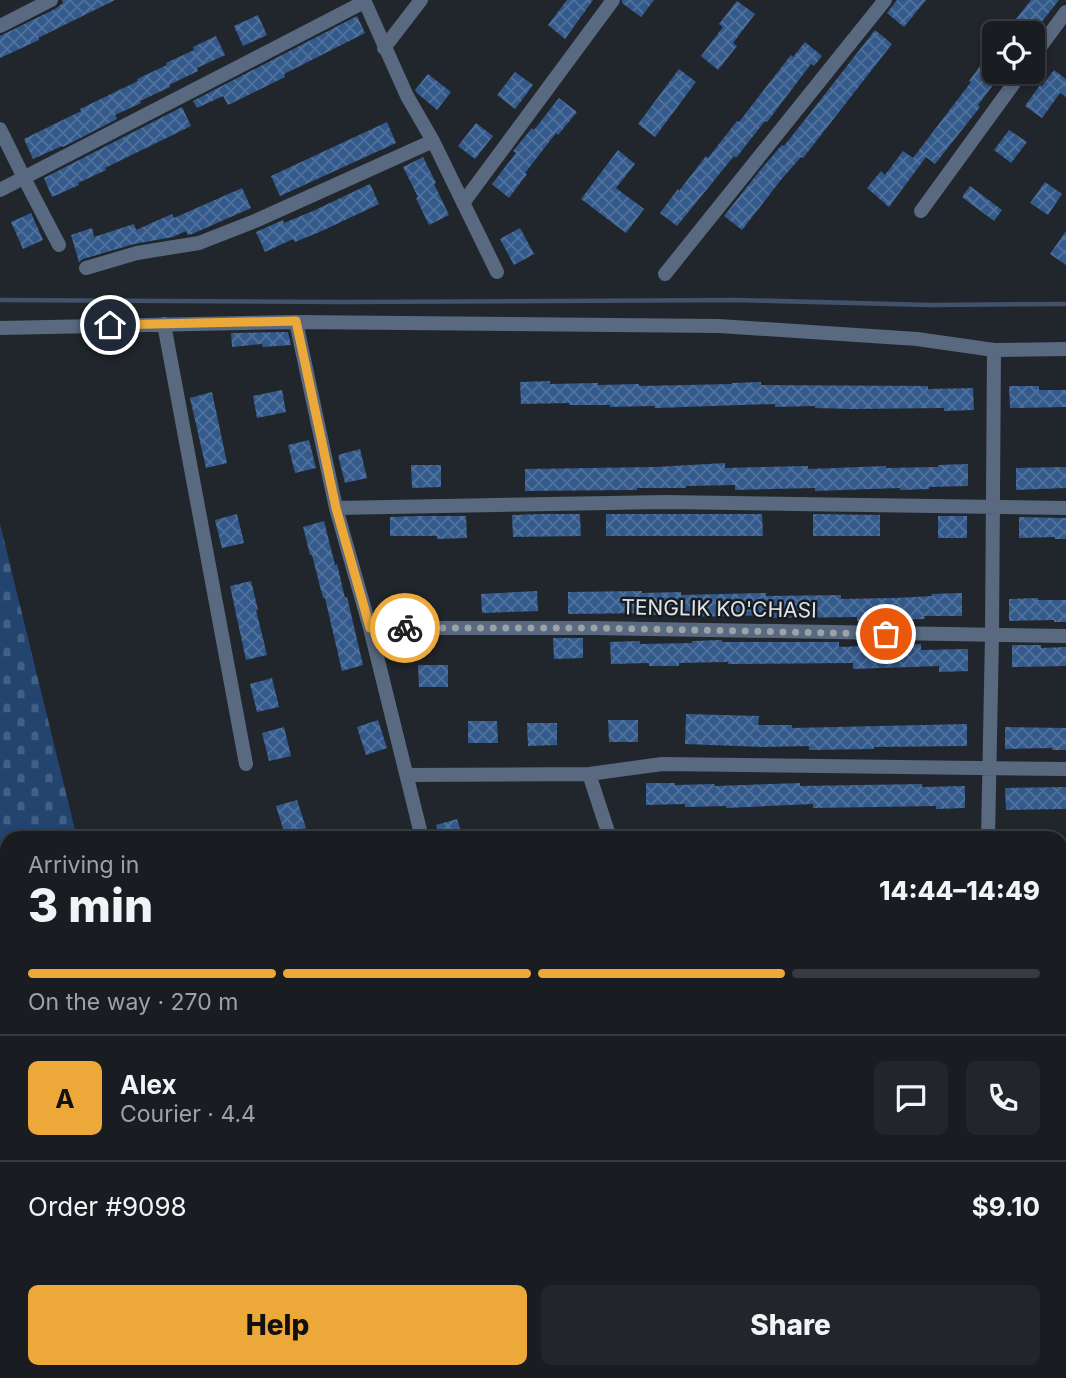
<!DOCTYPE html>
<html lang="en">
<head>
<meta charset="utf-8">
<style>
	:root { --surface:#191c21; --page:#22252a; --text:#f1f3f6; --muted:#9fa1a5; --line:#373a3f; --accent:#eca93a }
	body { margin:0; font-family:Inter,sans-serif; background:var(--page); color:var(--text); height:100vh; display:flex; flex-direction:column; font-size:26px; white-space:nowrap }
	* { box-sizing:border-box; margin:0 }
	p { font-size:23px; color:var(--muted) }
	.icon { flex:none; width:38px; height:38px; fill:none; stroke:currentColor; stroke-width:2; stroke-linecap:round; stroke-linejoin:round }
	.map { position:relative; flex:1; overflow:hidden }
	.drawer { position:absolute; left:0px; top:831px; width:1068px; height:548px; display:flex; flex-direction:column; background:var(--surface); border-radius:21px 21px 0 0; box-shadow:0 4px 10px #0003,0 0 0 2px var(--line) }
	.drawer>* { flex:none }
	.buttons { position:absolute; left:982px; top:21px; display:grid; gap:14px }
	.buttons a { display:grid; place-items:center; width:63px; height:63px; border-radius:10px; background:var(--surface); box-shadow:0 4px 10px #0003,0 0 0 2px var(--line); font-size:35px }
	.pin { position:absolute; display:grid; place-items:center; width:60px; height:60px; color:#fff; margin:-30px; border:4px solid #fff; border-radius:50%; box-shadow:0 2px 7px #0007 }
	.courier { position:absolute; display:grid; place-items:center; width:70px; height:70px; margin:-35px; border:5px solid #eca93a; border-radius:50%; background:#fff; color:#222; box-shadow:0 2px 9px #0007 }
	.summary em { font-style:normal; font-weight:800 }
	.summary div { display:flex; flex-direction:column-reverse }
	.summary { display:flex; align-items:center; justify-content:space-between; height:119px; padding:0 28px }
	h1 { font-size:46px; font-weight:800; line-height:52px }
	.bar { display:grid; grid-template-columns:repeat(4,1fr); gap:10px 7px; align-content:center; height:84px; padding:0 28px }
	.bar i { height:9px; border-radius:5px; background:var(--line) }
	.bar .active { background:var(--accent) }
	.bar p { grid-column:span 4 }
	.line { display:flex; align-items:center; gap:18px; padding:0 28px; border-top:2px solid var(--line) }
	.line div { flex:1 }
	.round { display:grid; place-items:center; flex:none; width:74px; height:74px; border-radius:10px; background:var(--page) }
	.button { display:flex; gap:14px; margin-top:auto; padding:14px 28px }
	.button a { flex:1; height:80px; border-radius:10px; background:var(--accent); color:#111; font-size:28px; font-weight:800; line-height:80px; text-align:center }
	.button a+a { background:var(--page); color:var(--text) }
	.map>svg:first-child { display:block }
</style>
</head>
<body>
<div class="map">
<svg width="1066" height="1378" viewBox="0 0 1066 1378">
	<defs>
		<pattern id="cemetery-stones" width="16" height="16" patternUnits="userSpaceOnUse" patternTransform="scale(1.75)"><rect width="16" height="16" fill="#22446f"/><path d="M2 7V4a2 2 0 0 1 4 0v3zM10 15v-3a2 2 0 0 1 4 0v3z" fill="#425f84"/></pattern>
		<pattern id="building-cross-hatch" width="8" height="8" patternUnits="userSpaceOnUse" patternTransform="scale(1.75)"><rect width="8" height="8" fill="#345a8c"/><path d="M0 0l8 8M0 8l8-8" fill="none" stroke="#51729c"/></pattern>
	</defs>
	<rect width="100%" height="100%" fill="#21262c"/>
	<path fill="url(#cemetery-stones)" d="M0,524l77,314h-70v534h14l-21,3z"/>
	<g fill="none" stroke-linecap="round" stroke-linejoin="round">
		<path stroke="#43526b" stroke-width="4.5" d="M0,300l342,2 396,-2 192,5 136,-1"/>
	</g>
	<path fill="url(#building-cross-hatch)" d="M62,0h53l-77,38 1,2 -39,18v-22l55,-27 8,-6z
		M567,0h26l-28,39 -17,-14z
		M622,0h32l-13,17 -19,-14z
		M897,0h29l-22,27 -17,-14z
		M1031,0h28l-26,33h-28z
		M737,1l18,13 -22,29 4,3 -19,24 -17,-14 22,-29 -4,-3z
		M258,15l9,20 -24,11 -9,-20z
		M357,16l8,17 -81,41 1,3 -57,28 -5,-9 -26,12 -4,-7z
		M875,30l17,14 -71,91 -18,23 -2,-1 -21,24 -38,49 -18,-14 38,-48 20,-23 2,1 27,-34z
		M216,36l9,19 -28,13 1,3 -29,14 1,2 -30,14 1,2 -26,12 2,4 -54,28 -1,-1 -29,13 -9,-20 57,-28 -1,-2 58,-28 -1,-2 30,-14 -1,-2 28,-13 -1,-3z
		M805,42l17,14 -8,10 -3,-2 -44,58 -2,-1 -29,37 -2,-2 -57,70 -17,-13 18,-24 1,2 27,-35 2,2 29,-37 2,1 52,-67 2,2z
		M994,47v25h9l-25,33 2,2 -45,57 -9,-7 -37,50 -22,-19 14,-17 4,4 18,-24 10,7 58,-76 -2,-1z
		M679,69l17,13 -41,55 -17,-13z
		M1054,70l12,9v18l-6,-4 -18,25 -17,-12 15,-21 2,1z
		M515,72l18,13 -18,24 -18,-14z
		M428,74l23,18 -14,18 -20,-17 -2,-3z
		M559,98l18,14 -19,23 -2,-2 -31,40 2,1 -18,24 -17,-14 24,-31 -3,-2 19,-23 2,2z
		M182,107l9,19 -86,42 1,2 -28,13 1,2 -27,12 -8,-19z
		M387,122l9,21 -116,53 -9,-20z
		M476,123l17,13 -18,23 -17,-13z
		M1009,130l18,12 -16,21 -17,-13z
		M618,150l17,14 -19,24 28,21 -18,24 -45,-34z
		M423,157l13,26 -2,1 15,31 -20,10 -13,-27 2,-1 -15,-30z
		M1045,182l17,12 -14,21 -18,-12z
		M370,184l9,20 -55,26 -29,12 -2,-3 -28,13 -9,-20 27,-12 1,3 29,-12z
		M970,186l32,24 -8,11 -32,-24z
		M242,188l9,20 -59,26 -4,1 -2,-4 -13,6 -39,7 -51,15 -4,3 -8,-27 21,-7 2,9 40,-13 2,6 36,-16 2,4z
		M31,213l12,27 -20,9 -12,-27z
		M520,228l14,26 -20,11 -14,-26z
		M1066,231v34l-16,-11z
		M288,332l3,13 -28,2 -1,-3 -30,3 -1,-14z
		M550,381v3l48,-1v2l41,-1v2l93,-2v-1l29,-1v3l167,1v3l45,-1 1,22 -30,1v-3l-91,1 -38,-1v-2l-40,1v-3l-120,4v-2l-45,1v-2h-41v-2l-48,1 -1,-22z
		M1009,386h30v4h27v17l-56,1z
		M282,390l4,22 -29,6 -4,-22z
		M212,392l15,71 -21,5 -16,-70z
		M309,440l7,28 -21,5 -7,-28z
		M360,449l7,29 -22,5 -7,-28z
		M725,463v5l83,-2v3l78,-3v2l52,-1v-2l30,-1v22l-39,1v2l-29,1v-2l-85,3v-3l-80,2v-5l-49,1v2h-49v2l-112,1v-22l131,-2z
		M411,465h30v22l-29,1z
		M1066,467v21l-50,2v-22z
		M237,514l7,29 -22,5 -7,-28z
		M542,514h38l1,22 -68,1 -1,-22z
		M606,514h156l1,22h-157z
		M813,514l67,1v21h-67z
		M419,516h47l1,22 -30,1v-3h-47v-19z
		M938,516h29v22h-29z
		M1019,517l47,1v21h-11v-2l-36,1z
		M324,521l11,44 2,-1 8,34 2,-1 16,68 -21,6 -17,-73h-2l-11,-43h-2l-7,-28z
		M251,581l7,29h-2l11,45 -21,5 -16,-74z
		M537,591l1,20 -56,2 -1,-19z
		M642,591v2l39,-1v3l85,-2v3l75,-1v4l54,-1 37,-2v-2l30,-1v23h-38l1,3 -68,2v-4l-84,1v-3l-83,2v-3l-38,1v-2l-84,1v-22z
		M1038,598v2h28v22h-12v-2l-45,1v-22z
		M553,638h30v20l-29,1z
		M722,640v2h117v5l82,-3v6l47,-1v22l-29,1v-6l-86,3v-6l-125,1v-2l-49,1v3h-30v-3l-38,1 -1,-22 30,-1v3l52,-1v-2z
		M1012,645h29v3l25,-1v19l-54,1z
		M418,665h30v22h-29z
		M272,678l7,29 -22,5 -7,-28z
		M686,714l73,2 -1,9h34v3l175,-4v22l-93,1v2l-65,1v-4l-46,1 -78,-3z
		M378,720l9,28 -21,7 -9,-28z
		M608,720h30v22h-29z
		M468,721h29l1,22h-30z
		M527,723h30v22l-29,1z
		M284,727l7,29 -22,5 -7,-28z
		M1005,727l61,1v22h-14v-2l-47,1z
		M646,783h29v2l39,-1 1,2 85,-3v3l122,-2v3l43,-1v22l-29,1v-3l-123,2v-4l-87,4v-2l-41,1v-3l-39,1z
		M1066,787v22l-60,1 -1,-22z
		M297,800l9,28 -21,7 -9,-29z
		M457,819l6,19h-23l-4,-13z"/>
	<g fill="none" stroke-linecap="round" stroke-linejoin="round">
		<path stroke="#586980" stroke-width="14" d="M364,0l43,96 26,45 64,131
			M0,26l51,-26
			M384,48l37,-48
			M1032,58l34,-46
			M0,129l24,49 35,67
			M0,190l364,-188
			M463,203l150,-203
			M921,211l101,-139
			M86,268l51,-15 62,-10 56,-22 178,-80
			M665,274l220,-274
			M296,322l40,186 34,120 52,210
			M164,324l82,440
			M0,328l296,-6 423,4 198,13 77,11 72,-1
			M336,508l329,-6 401,6
			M370,628h224l472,8
			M589,774l21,64
			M407,775l182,-1 73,-10 404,5
			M988,838l4,-202 2,-286
			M1060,933h6
			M1060,1098h6
			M1060,1252l6,-1
			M800,1372l1,6
			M347,1378l28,-6"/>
	</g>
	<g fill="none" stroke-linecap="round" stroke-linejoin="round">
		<path stroke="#9da2a6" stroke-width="7" stroke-dasharray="0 12.6" d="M405,628h189l292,6"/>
		<path stroke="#eca93a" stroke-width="9" d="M110,325l186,-4 40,187 34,120h35"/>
	</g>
	<g text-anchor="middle" stroke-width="5" stroke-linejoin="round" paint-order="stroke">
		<g font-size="21" fill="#e0e4e8" stroke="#171c22">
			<text transform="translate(719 609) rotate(1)" y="7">TENGLIK KO'CHASI</text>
		</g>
	</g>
</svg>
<div class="buttons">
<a><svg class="icon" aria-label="locate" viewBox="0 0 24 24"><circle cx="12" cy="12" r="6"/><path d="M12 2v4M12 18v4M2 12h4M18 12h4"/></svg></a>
</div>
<div class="pin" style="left:886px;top:634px;background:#ea580c"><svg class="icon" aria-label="bag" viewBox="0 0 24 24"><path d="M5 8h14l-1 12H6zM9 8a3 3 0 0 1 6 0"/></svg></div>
<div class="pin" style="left:110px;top:325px;background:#1f2937"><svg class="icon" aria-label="home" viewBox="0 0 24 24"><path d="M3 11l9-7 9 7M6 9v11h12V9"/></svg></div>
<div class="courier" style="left:405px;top:628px"><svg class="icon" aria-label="bike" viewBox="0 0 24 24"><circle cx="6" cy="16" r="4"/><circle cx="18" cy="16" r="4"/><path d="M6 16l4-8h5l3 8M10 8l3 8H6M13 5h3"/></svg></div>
<section class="drawer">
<div class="summary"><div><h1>3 min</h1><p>Arriving in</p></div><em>14:44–14:49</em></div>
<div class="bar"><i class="active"></i><i class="active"></i><i class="active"></i><i></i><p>On the way · 270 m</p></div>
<div class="line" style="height:126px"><b class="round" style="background:var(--accent);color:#111">A</b><div><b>Alex</b><p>Courier · 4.4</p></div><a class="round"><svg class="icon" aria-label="chat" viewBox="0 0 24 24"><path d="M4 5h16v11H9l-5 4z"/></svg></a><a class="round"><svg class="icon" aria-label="phone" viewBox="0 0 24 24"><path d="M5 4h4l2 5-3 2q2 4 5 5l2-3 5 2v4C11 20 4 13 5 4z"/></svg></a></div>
<div class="line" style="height:91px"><div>Order #9098</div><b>$9.10</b></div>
<div class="button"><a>Help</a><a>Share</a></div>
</section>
</div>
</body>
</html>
